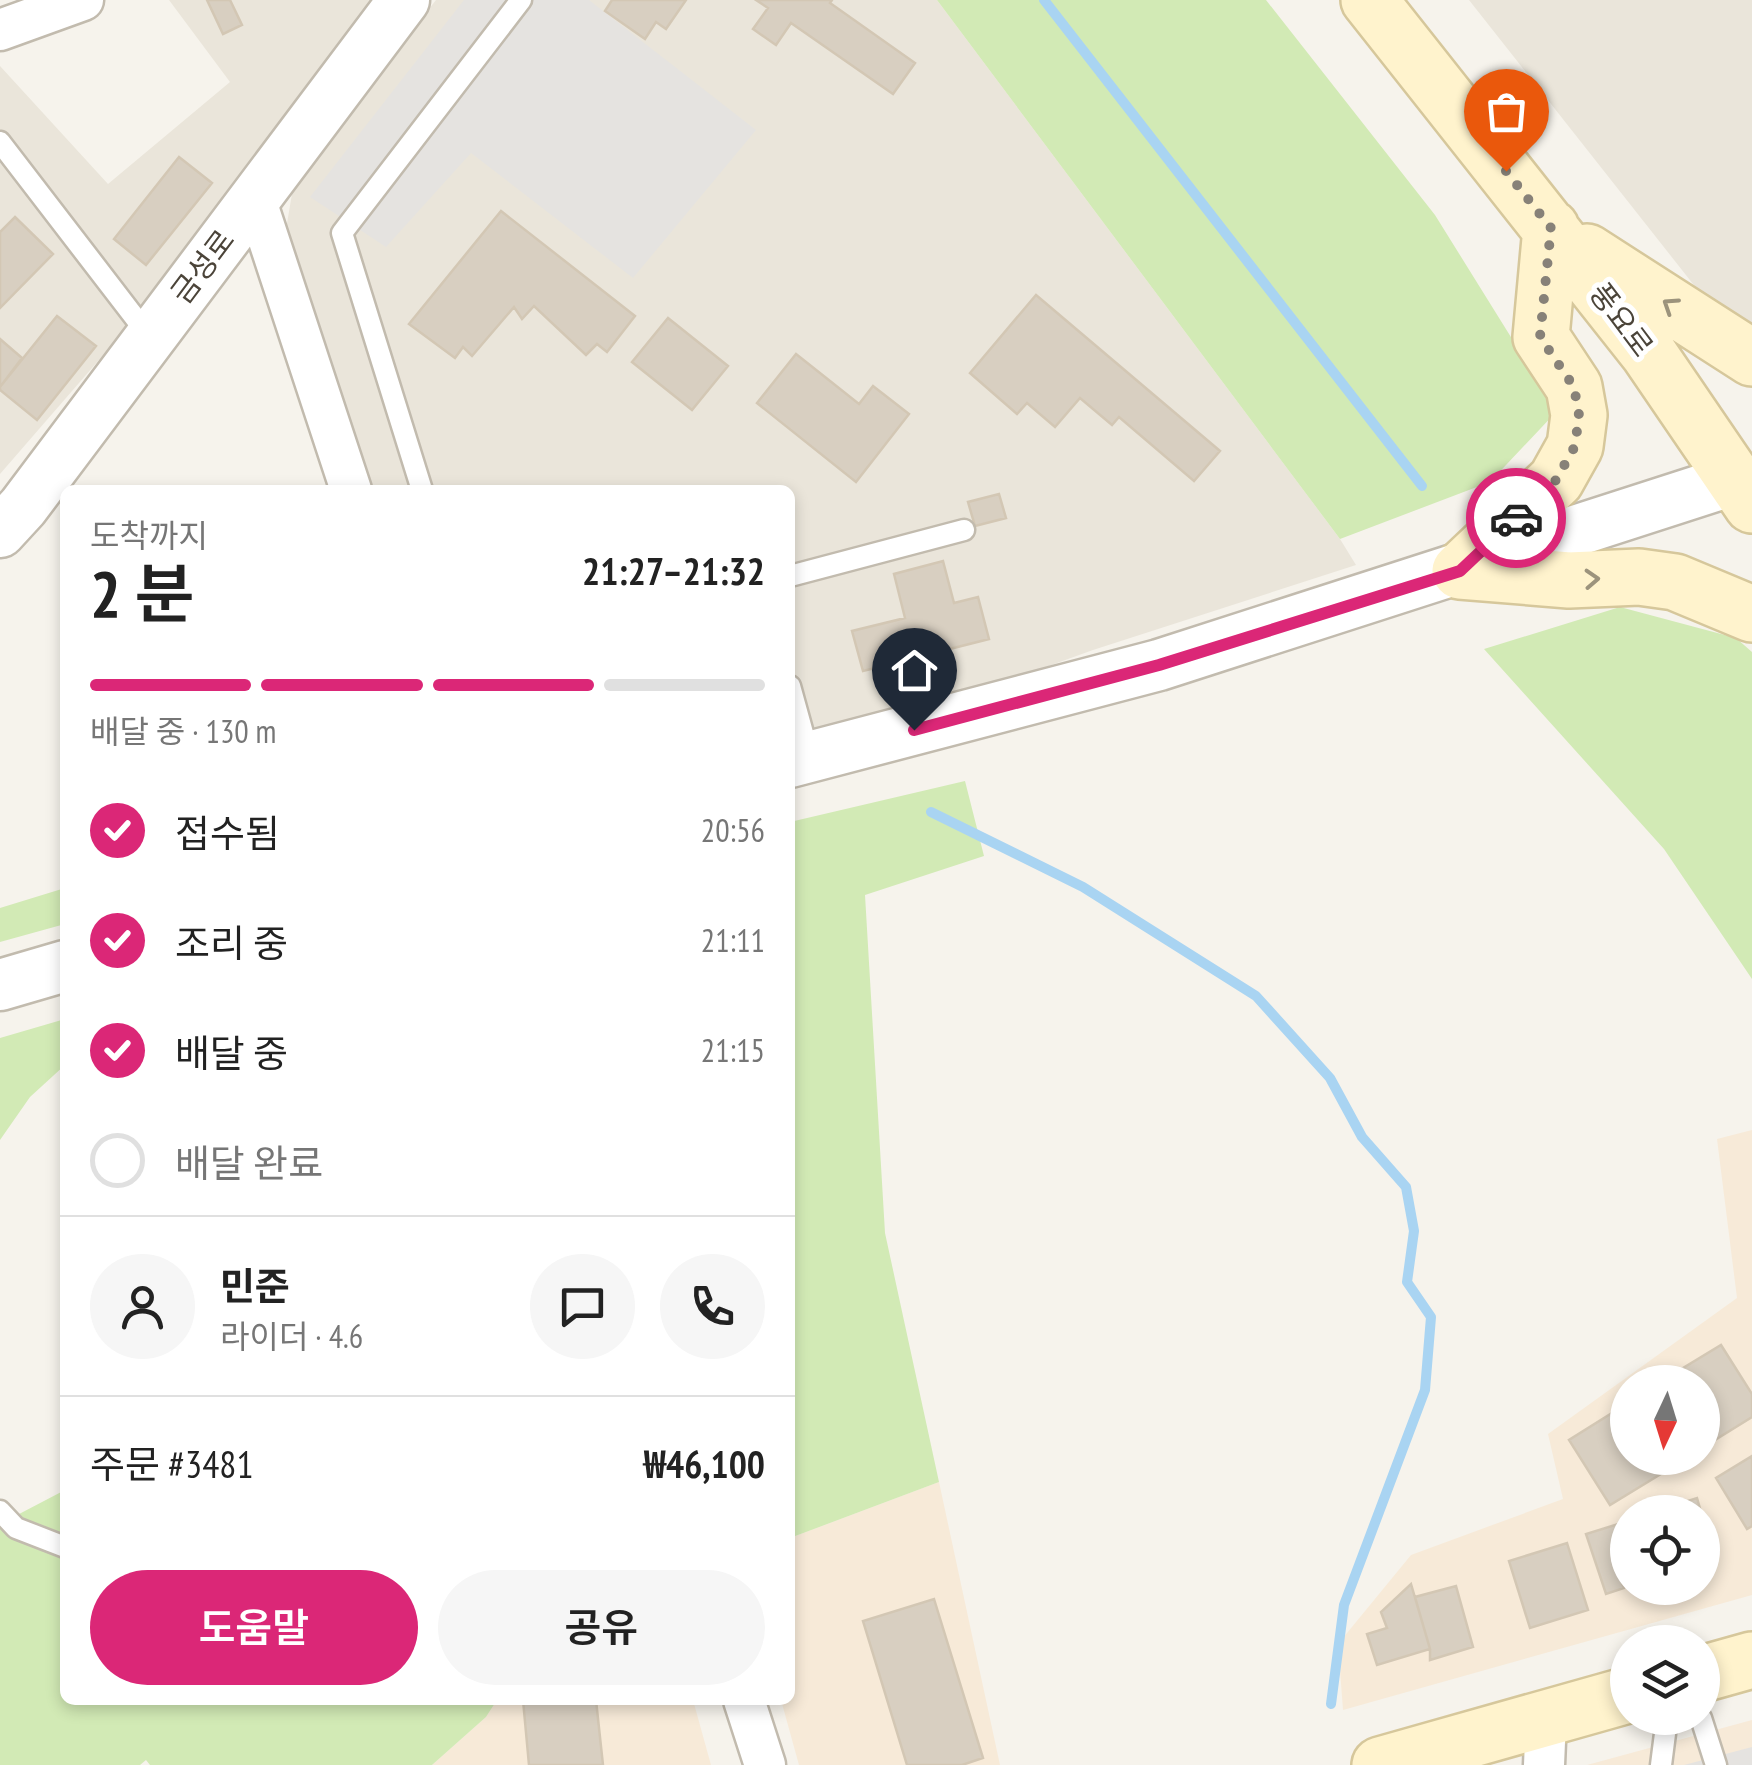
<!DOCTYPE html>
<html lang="ko">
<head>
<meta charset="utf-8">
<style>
	:root { --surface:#fff; --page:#f6f6f6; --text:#222; --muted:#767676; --line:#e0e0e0; --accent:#db2777 }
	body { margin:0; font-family:"PT Sans Narrow","Noto Sans KR",sans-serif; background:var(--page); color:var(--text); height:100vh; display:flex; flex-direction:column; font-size:38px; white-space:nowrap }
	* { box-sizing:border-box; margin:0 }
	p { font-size:32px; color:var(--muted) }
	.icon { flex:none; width:55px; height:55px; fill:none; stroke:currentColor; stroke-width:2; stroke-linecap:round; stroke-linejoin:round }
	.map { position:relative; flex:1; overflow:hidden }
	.drawer { position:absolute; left:60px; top:485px; width:735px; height:1220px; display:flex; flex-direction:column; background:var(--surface); border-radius:15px; box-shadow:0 5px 15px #0003 }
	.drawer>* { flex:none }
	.needle { width:65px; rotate:184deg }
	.fabs { position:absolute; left:1610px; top:1365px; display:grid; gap:20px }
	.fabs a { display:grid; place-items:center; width:110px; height:110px; border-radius:50%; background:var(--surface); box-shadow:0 5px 15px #0003; font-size:50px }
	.pin { position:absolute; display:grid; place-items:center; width:85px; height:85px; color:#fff; margin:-102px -42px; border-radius:50% 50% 50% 0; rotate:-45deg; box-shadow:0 0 10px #0007 }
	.pin .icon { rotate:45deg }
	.courier { position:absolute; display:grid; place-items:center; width:100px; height:100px; margin:-50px; border:8px solid #db2777; border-radius:50%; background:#fff; color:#222; box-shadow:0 2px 12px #0007 }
	.headline em { font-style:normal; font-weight:600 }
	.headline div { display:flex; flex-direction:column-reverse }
	.headline { display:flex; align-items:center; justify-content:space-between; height:170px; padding:0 30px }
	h1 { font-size:65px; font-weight:600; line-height:75px }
	.bar { display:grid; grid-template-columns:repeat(4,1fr); gap:15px 10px; align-content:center; height:120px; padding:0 30px }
	.bar i { height:12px; border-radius:8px; background:var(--line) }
	.bar .current { background:var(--accent) }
	.bar p { grid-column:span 4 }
	.line { display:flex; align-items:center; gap:25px; padding:0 30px; border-top:2px solid var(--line) }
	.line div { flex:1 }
	.round { display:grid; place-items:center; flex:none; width:105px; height:105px; border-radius:52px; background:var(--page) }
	ol { padding:0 30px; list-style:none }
	li { display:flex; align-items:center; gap:30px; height:110px }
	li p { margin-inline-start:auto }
	li .icon { padding:10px; border-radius:50%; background:var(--accent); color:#fff; stroke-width:4 }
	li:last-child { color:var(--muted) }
	li i { width:55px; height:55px; border:5px solid var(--line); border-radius:50% }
	.button { display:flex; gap:20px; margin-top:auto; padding:20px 30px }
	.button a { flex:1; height:115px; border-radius:60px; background:var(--accent); color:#fff; font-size:40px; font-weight:600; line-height:115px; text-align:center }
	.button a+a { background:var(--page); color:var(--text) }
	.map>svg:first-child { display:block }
</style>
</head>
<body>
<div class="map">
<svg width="1752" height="1765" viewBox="0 0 1752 1765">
	<rect width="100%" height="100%" fill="#f6f3ec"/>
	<path fill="#eae5da" d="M169,0h227l-245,300 -151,174v-408l108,118 122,-102z
		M436,0h501l403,539 16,26 -263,85 -97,35 -206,49v-244h-419l-87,-249 10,-59z
		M1469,0h283v338l-44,-35z"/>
	<path fill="#f7ead8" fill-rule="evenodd" d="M1752,1130v465l-409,115 -5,-66 73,-89 152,-56 -15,-65 189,-136 -20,-159zM1628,1382h74v76h-74zM1628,1512h74v76h-74z
		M939,1482l61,283h-201l-18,-65h9v-162z
		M497,1700h196l18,65h-279l54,-48z
		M1752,1720v45h-165z"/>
	<path fill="#d2eab5" d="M937,0h329l169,215 122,196 -67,71 -150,57z
		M1620,607l116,31 16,14v327l-88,-130 -180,-200z
		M965,781l19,75 -119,39 20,338 54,249 -149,56v-716z
		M65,888v36l-65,18v-34z
		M65,1019v46l-35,32 -30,43v-102z
		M65,1490v210h432l-11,17 -54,48h-282l-4,-5 -6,5h-140v-241z"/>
	<path fill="#e5e3e0" d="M464,0h125l167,130 -123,148 -162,-125 -85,94 -76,-50z
		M1752,1747v18h-68z"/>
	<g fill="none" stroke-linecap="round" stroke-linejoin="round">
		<path stroke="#a9d4f2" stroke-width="10" d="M1044,0l378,486
			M931,812l152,75 173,109 74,82 32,59 44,50 8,44 -7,51 24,35 -6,73 -81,215 -13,99"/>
	</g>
	<path fill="#d8cfc1" stroke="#d3c7b4" stroke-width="2.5" d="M207,0h23l12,25 -19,9z
		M612,0h74l-20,29 -10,-7 -11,17 -40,-28z
		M756,0h76l-2,3 85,60 -22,31 -102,-71 -15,22 -23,-16 15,-21z
		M179,157l33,26 -66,82 -32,-26z
		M501,211l134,105 -28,36 -10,-8 -11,11 -52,-49 -12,13 -8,-12 -42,49 -9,-9 -8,11 -46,-34z
		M15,217l38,37 -53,54v-76z
		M1036,295l184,156 -26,30 -75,-64 -7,8 -32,-27 -25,29 -28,-24 -10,11 -47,-41z
		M57,316l39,30 -59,74 -37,-30v-3z
		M668,318l60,48 -36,44 -60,-48z
		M0,339l22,19 -22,29z
		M796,354l63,50 14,-18 36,28 -53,68 -99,-79z
		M999,494l7,24 -31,8 -7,-24z
		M943,561l11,42 24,-6 11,42 -126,32 -11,-40 53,-13 -11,-44z
		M1721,1345l31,49v23l-50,31v-66h-42z
		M1628,1403v55h59l-77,47 -41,-65z
		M1752,1456v70l-5,3 -31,-51z
		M1697,1498l4,14h-48z
		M1702,1516l8,24 -8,2z
		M1628,1521v42l-12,3 8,22 -18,6 -20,-60z
		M1567,1543l21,67 -58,18 -21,-67z
		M1411,1584l19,65 -53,16 -10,-31 20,-6 -6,-16z
		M1456,1586l17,61 -43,13v-11l-15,-52z
		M934,1599l49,159 -21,7h-55l-44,-144z
		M523,1700h73l7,65h-74z"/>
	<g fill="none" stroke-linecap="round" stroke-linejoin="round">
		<g stroke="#c2bbae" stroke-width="25">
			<path id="service" d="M0,142l149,194
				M422,490l-80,-257 179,-233
				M790,576l174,-46
				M790,686l19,69
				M0,1511l16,17 49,19
				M1701,1718l15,47
				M1661,1765l6,-47"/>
		</g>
		<g stroke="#c2bbae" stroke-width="45">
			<path id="minor" d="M0,30l83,-30
				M255,198l96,292
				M744,1700l21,65
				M1544,1765l2,-47"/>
		</g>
		<g stroke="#c2bbae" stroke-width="55">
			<path id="tertiary" d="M0,532l23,-25 381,-507
				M790,762l369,-97 574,-185
				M0,985l65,-19"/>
		</g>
		<g stroke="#d6c79b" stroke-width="60">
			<path id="secondary" d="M1369,0l280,354 103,151
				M1587,252l165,106
				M1460,571l96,-91 19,-34 4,-31 -5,-28 -33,-50 10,-109
				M1460,571l109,9 70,-3 36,5 77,32
				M1702,1674l50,-14
				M1380,1765l248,-70"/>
		</g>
		<use href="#service" stroke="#fff" stroke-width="20"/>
		<use href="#minor" stroke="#fff" stroke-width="40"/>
		<use href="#tertiary" stroke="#fff" stroke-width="50"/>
		<use href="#secondary" stroke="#fff3cd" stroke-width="55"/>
	</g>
	<defs><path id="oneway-chevron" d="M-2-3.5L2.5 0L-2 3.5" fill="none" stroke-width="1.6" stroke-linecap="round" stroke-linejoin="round" transform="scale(2.5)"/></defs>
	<g stroke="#9c937c">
		<use href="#oneway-chevron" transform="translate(1670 305) rotate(-147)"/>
		<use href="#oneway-chevron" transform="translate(1592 579) rotate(-3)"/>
	</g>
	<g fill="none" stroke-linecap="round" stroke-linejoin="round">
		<path stroke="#878178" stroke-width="10" stroke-dasharray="0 18" d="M1506,171l45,57 -11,109 34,50 5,28 -4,31 -19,34 -40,38"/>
		<path stroke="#db2777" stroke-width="12" d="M914,730l245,-65 301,-94 56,-53"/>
	</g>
	<g text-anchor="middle" stroke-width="10" stroke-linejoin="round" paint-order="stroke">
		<g font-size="30" fill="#4b4439" stroke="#fff">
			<text transform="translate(203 267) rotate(-53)" y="10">금성로</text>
			<text transform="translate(1621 320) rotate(53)" y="10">풍요로</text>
		</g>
	</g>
</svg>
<div class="fabs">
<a><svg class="needle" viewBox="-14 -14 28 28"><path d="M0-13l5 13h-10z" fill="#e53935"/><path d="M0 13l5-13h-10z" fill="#767676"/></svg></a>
<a><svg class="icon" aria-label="locate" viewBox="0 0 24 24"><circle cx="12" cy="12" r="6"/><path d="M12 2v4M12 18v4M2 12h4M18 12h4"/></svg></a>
<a><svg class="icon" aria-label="layers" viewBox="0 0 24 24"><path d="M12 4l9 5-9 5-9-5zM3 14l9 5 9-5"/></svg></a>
</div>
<div class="pin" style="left:1506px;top:171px;background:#ea580c"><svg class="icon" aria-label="bag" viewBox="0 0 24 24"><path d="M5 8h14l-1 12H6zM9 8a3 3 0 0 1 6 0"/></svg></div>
<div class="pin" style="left:914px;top:730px;background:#1f2937"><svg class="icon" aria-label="home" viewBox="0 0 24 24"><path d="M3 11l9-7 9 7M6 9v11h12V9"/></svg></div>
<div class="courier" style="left:1516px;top:518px"><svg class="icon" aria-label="car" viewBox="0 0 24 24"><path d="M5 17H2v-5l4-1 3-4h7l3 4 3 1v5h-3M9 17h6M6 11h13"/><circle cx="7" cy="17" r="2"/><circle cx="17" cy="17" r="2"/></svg></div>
<section class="drawer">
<div class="headline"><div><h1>2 분</h1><p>도착까지</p></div><em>21:27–21:32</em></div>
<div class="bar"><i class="current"></i><i class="current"></i><i class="current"></i><i></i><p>배달 중 · 130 m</p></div>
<ol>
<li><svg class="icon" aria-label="check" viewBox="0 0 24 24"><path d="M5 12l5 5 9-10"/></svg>접수됨<p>20:56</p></li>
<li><svg class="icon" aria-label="check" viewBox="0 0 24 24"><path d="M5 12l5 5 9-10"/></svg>조리 중<p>21:11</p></li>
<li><svg class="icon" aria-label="check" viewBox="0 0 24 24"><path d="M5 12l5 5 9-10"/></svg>배달 중<p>21:15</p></li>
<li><i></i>배달 완료</li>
</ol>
<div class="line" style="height:180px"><a class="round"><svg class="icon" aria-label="person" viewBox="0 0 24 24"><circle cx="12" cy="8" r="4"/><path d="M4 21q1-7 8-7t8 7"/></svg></a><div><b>민준</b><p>라이더 · 4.6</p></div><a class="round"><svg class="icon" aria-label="chat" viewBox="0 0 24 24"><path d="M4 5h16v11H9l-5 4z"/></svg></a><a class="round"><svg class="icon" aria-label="phone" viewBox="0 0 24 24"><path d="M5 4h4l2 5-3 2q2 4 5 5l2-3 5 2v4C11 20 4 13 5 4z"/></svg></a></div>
<div class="line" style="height:130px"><div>주문 #3481</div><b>₩46,100</b></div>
<div class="button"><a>도움말</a><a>공유</a></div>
</section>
</div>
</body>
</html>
